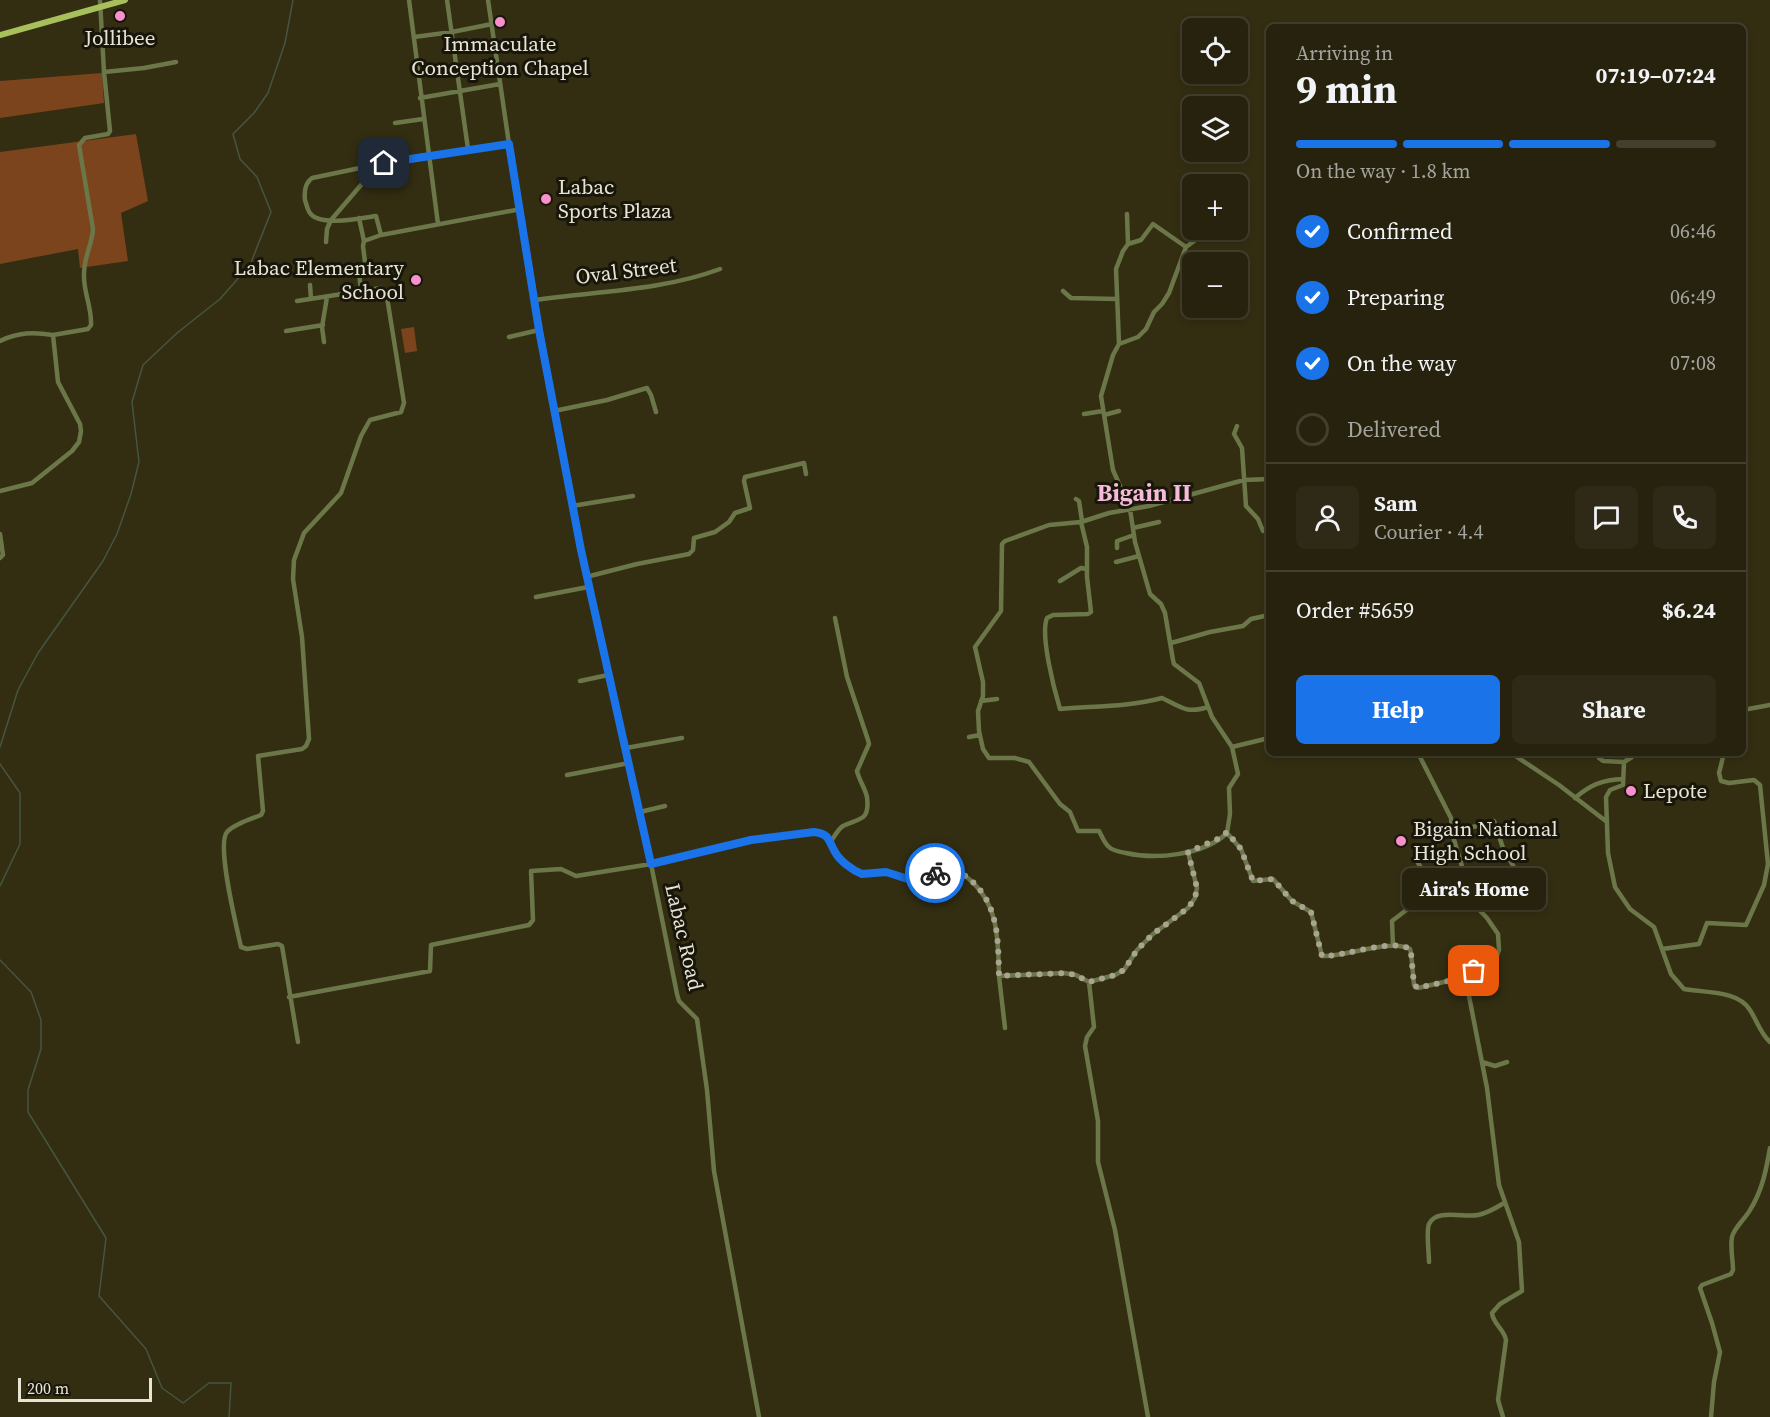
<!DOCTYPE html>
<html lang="en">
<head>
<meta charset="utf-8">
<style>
	:root { --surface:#26220e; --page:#2e2a17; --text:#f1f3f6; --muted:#a4a49e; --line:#423f2e; --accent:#1a73e8 }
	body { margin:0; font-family:"Source Serif 4",serif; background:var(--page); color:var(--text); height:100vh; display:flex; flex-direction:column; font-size:22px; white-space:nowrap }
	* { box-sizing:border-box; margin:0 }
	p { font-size:20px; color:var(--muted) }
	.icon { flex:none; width:33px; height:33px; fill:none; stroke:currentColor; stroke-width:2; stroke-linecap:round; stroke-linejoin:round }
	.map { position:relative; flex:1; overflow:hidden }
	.sheet { position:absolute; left:1266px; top:24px; width:480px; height:732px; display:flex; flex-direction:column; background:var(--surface); border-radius:9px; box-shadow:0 3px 9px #0003,0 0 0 2px var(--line) }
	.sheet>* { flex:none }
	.buttons { position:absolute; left:1182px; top:18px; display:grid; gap:12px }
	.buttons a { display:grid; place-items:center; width:66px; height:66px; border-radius:9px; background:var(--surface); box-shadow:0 3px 9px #0003,0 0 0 2px var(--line); font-size:30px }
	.scale { position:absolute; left:18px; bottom:15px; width:134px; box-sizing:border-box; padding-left:6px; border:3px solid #e7e4d4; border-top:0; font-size:16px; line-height:21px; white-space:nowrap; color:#e7e4d4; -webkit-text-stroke:4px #18160a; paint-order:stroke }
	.pin { position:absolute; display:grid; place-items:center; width:51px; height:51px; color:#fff; margin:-26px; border-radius:12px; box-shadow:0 3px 9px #0006 }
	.courier { position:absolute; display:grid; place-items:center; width:60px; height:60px; margin:-30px; border:4px solid #1a73e8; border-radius:50%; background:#fff; color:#222; box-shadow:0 2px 8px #0007 }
	.bubble { position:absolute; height:42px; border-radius:9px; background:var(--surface); box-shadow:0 3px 9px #0003,0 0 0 2px var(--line); font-size:20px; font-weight:700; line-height:42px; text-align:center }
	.overview em { font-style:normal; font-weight:700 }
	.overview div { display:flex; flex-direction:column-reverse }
	.overview { display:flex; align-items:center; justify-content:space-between; height:102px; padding:0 30px }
	h1 { font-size:39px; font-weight:700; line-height:45px }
	.bar { display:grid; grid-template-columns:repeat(4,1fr); gap:9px 6px; align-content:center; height:72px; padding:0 30px }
	.bar i { height:8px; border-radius:4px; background:var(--line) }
	.bar .on { background:var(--accent) }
	.bar p { grid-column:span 4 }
	.line { display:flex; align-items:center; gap:15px; padding:0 30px; border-top:2px solid var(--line) }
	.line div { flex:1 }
	.round { display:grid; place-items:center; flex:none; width:63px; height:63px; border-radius:9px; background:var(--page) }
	ol { padding:0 30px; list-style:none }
	li { display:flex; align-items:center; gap:18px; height:66px }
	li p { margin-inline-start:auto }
	li .icon { padding:6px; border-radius:50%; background:var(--accent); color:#fff; stroke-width:4 }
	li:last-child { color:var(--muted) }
	li i { width:33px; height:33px; border:3px solid var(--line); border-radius:50% }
	.primary-button { display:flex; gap:12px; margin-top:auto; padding:12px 30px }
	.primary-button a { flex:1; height:69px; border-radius:9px; background:var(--accent); color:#fff; font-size:24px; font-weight:700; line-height:69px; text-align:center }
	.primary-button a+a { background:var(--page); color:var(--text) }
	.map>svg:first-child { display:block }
</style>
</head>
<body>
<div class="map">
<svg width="1770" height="1417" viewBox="0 0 1770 1417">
	<rect width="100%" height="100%" fill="#332e12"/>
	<path fill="#7b441c" d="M102,73l2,30 -104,15v-37z
		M136,134l12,67 -27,12 7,48 -48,7 -2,-19 -78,15v-112z
		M414,327l3,24 -12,2 -4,-24z"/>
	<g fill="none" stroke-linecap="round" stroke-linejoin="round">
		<path stroke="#465541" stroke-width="1.5" d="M0,747l18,-57 20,-37 65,-92 14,-27 14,-40 8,-32 -7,-60 11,-37 34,-32 43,-34 30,-34 21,-53 -14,-35 -17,-18 -7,-25 21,-21 14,-20 17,-50 8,-43
			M0,764l20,29v51l-20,42
			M0,960l31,32 10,28v29l-13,41v22l78,126 -7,58 47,53 16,39 21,15 26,-20h22l-2,34"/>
		<path stroke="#6b7749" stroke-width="4.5" d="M409,0l29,224
			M447,0l21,149
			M488,0l21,144 45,267 44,220 18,74 35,159 26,130 2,7 18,18 10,71 7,81 45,246
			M414,37l38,-5 40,-8
			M104,72l40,-4 32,-6
			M420,98l80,-14
			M395,123l28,-4
			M359,218l5,23
			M1218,230l-17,6 -15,11 -17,46 -7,11 -8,8 -8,17 -8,8 -19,7 -6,11 -12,41 12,74 17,39 5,33 15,52 11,10 4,9 8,47 1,4 25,19 13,34 20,30 6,27 -9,14 1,26 -3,19c-23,22 -71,27 -101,20 -5,-1 -13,-2 -17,-6 -5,-4 -7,-11 -10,-16h-21l-8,-19 -10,-8 -31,-42 -14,-4h-26l-6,-9 -4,-18 -1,-20 5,-15v-14l-8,-35 26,-36 1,-67 3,-3 44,-16 32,-3 28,-9 40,-7 95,-26 25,-1
			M381,235l-5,-19c-14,2 -57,11 -66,-3 -2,-2 -4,-10 -5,-13 -1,-9 0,-17 7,-22l72,-15 125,-19
			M326,242l1,-13 4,-9 48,-56
			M1128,244l13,-4 12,-16 33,23
			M310,285l1,14
			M361,291l-2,-19 6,-10 -2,-16 1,-5 17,-6 140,-26
			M1063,291l8,7 46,1
			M534,300c62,-9 127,-9 186,-31
			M297,301l84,-13 5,3 18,112 -3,9 -31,8 -9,16 -20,57 -37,40 -10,27 -1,19 9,58 7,102 -3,7 -4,3 -44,7 5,55 -2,4c-10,4 -27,9 -34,17 -11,13 10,96 14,115l6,2 31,-5 4,2 16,96
			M286,331l37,-6
			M509,337l30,-7
			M0,341c18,-9 34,-9 53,-6
			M324,342l-2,-15 5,-30
			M1119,344l-3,-75 7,-18 5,-7 -1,-30
			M554,411l53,-11 40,-12 4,7 5,17
			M1084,414l19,-3
			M1104,415l15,-4
			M1237,426l-3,8 8,14 4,58 12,13 5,12
			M0,491l32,-8 40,-32 7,-9 2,-11 -1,-7 -22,-42 -5,-47 35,-6 3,-4c1,-16 -7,-32 -7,-48 -1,-19 8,-31 9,-48l-14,-84 6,-7 23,-4 2,-3 -6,-59 -4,-72
			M1076,499l3,2 3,20
			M572,506l61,-10
			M1081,522l6,25v30l4,35 -3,2 -35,1 -6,3c-7,17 7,71 13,91 34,-3 68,-2 102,-11 19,9 24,16 46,9
			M1133,528l26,-6
			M0,534l3,21 -3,3
			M1117,548v-7l17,-6
			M1116,562l23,-6
			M586,577l51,-13 52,-10 4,-4 1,-12 21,-6 14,-10 6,-9 15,-5 -6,-27 1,-4 59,-14 2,11
			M1060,581l21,-13 5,1
			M536,597l52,-10
			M1171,643l39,-11 33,-6 8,-7 18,-4
			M580,681l28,-6
			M981,701l16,-2
			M1743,710l27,-5
			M969,737l11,-2
			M1232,747l37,-9
			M626,748l56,-10
			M1511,753l48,32 48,37
			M1598,753l1,5 4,3 21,1
			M1634,753l-2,4 -8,5 -1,23 -13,5 -4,7 2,56 7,34 15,22 24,18 17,47 13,15c21,4 54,1 66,21 7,11 11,24 20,32
			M567,775l62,-12
			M1575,798c16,-14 28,-18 48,-19
			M640,812l25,-6
			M1227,833l14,16 12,32 20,-2 19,22 19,11 11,44c21,2 69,-18 88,-7l1,4 3,32 4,3 43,-10 34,-17 4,-11 -1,-16 -11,-16 -21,-22 -3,-26 -11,-37 -1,-15 -33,-65
			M1452,833l42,-12 9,27 20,35
			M831,841c4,-5 7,-12 12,-15 16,-8 27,-4 24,-29 -2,-9 -8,-17 -10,-26l12,-27 -1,-4 -21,-63 -12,-59
			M1393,946l-1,-25 17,-13 6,-23 9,-8v-5l-6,-9
			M1662,949l37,-5 8,-21 39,2 18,-40 4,-21 -8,-79 -6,-5 -25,3 -8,-2 -2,-8 5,-20
			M999,976l6,52
			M1461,978l3,11 5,7 18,92 12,97 20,57 3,49 -22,13 -8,9c1,11 12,16 14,27l-8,60 5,17
			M1089,982l5,45 -7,10 -2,9 13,75v41l17,68 33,187
			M289,997l141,-26 1,-26 98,-20 4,-5 -2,-49 30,-2 15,7 75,-12 100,-24 56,-8 12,1 12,8 4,11 4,6 23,16 24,-2 25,8 38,-11c8,0 14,5 20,10 30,26 29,60 30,97l65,-3 12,2 13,7 26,-7 9,-5 13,-20 16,-16 35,-26 7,-10 2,-10 -9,-36
			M1482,1062l13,4 12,-4
			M1429,1262c0,-9 -3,-31 0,-38 7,-16 36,-6 49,-9 10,-2 18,-7 26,-12
			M1711,1417l3,-35 6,-30 -8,-29 -12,-35 2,-3 29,-11 2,-4c0,-10 -3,-23 -1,-33 2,-9 13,-18 18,-27 12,-19 16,-39 20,-62"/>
		<path stroke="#a7c05c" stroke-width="6" d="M0,35l125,-35"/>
	</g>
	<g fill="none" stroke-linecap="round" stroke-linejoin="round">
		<path stroke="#a8a490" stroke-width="6" stroke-dasharray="0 10.8" d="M935,873l20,-4c43,25 43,61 44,107l65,-3 12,2 13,7 26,-7 9,-5 13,-20 16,-16 35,-26 7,-10 2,-10 -9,-36 32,-14 7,-6 14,17 12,32 20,-2 19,22 19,11 11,44c22,1 68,-18 88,-7l1,4 3,32 4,3 43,-10 13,-7"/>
		<path stroke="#1a73e8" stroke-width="8" d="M384,163l125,-19 30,186 42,220 70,314 100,-24 63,-8c16,2 14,8 21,20 5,9 17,18 27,22l24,-2 25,8 24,-7"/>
	</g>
	<g fill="#f890cb" stroke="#18160a" stroke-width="2">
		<circle cx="120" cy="16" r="6"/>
		<circle cx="500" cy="22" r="6"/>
		<circle cx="546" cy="199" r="6"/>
		<circle cx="416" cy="280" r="6"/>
		<circle cx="1631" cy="791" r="6"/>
		<circle cx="1401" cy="841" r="6"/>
	</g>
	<g text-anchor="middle" stroke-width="6" stroke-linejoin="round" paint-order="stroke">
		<g font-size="21" fill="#e7e4d4" stroke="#18160a" text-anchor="start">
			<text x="120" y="45" text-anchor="middle">Jollibee</text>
			<text x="500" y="51" text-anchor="middle">Immaculate<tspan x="500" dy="24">Conception Chapel</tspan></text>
			<text x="558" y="194">Labac<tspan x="558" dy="24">Sports Plaza</tspan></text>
			<text x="404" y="275" text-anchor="end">Labac Elementary<tspan x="404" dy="24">School</tspan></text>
			<text x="1643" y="798">Lepote</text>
			<text x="1413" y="836">Bigain National<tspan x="1413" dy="24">High School</tspan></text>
		</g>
		<g font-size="21" fill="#e7e4d4" stroke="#18160a">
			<text transform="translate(626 271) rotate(-7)" y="7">Oval Street</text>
			<text transform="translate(684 937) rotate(77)" y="7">Labac Road</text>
		</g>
		<g font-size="24" font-weight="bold" fill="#f6bada" stroke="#18160a">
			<text x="1144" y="501">Bigain II</text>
		</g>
	</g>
</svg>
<div class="buttons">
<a><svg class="icon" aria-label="locate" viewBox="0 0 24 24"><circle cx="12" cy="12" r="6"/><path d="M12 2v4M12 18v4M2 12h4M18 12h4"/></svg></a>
<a><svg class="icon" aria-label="layers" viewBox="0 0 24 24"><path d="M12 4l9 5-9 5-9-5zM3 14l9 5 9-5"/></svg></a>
<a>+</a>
<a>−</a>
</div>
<div class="scale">200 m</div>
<div class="pin" style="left:1474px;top:971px;background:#ea580c"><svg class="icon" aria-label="bag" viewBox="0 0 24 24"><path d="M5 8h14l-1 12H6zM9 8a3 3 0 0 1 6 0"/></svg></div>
<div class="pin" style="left:384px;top:163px;background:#1f2937"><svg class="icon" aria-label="home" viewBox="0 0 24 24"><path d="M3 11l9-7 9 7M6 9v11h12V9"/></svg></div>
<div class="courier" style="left:935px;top:873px"><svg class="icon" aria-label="bike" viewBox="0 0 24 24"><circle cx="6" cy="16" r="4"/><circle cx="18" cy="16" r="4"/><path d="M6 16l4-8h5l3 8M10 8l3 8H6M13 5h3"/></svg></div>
<div class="bubble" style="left:1402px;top:868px;width:144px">Aira's Home</div>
<section class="sheet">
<div class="overview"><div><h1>9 min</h1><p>Arriving in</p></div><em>07:19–07:24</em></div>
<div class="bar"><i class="on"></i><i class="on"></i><i class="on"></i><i></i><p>On the way · 1.8 km</p></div>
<ol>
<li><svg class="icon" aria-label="check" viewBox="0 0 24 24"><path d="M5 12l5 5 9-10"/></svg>Confirmed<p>06:46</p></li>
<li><svg class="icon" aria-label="check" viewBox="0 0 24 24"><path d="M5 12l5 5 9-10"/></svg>Preparing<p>06:49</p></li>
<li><svg class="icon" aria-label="check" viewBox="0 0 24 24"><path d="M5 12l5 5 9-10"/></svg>On the way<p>07:08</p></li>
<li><i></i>Delivered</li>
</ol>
<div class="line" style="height:108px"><a class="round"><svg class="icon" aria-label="person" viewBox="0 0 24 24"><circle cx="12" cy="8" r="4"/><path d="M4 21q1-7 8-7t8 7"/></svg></a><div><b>Sam</b><p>Courier · 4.4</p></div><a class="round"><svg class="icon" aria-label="chat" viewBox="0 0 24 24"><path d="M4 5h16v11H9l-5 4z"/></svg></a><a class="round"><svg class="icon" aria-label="phone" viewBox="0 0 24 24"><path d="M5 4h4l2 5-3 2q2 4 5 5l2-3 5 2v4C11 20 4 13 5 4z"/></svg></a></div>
<div class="line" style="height:78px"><div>Order #5659</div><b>$6.24</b></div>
<div class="primary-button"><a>Help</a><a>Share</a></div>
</section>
</div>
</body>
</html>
